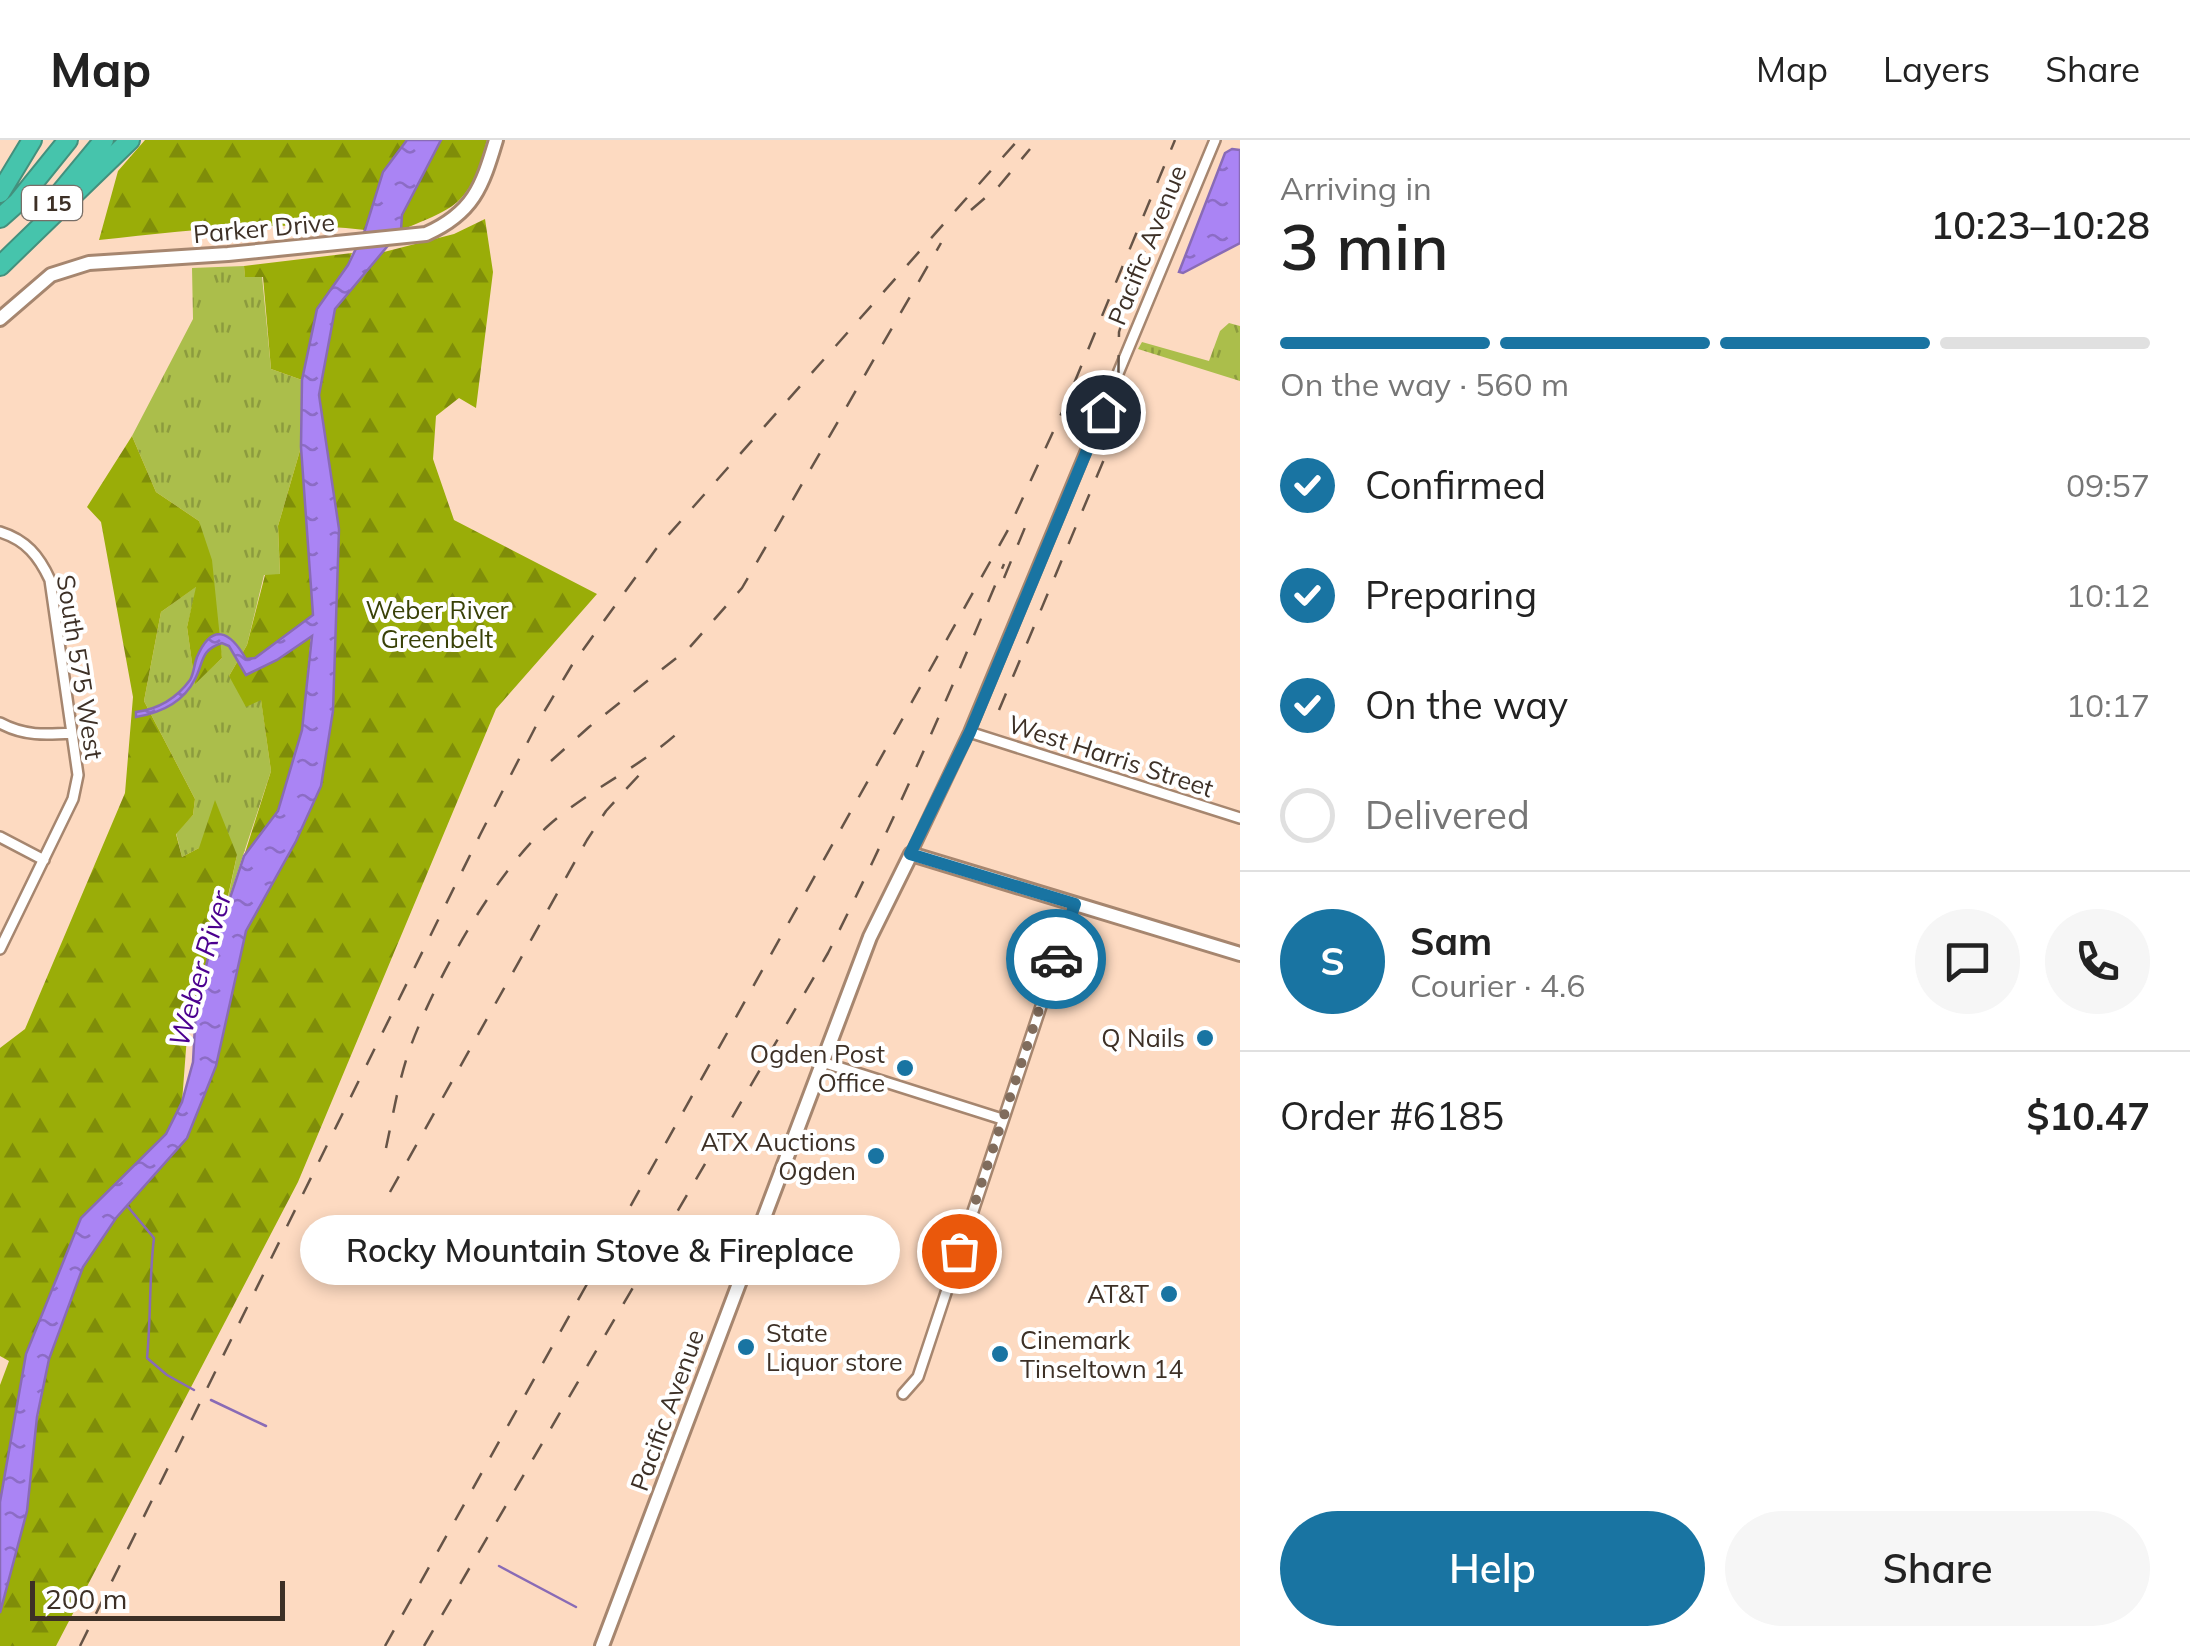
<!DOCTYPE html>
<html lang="en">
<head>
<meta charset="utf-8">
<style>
	:root { --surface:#fff; --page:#f6f6f6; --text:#222; --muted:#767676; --line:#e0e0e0; --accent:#1974a2 }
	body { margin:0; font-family:Mulish,sans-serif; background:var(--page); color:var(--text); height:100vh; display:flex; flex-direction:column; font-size:38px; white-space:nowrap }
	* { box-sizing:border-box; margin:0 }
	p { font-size:32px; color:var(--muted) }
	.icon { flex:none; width:55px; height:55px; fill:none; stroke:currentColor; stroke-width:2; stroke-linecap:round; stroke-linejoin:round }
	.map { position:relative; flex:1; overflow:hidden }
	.drawer { display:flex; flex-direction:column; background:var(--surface); width:950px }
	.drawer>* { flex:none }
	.scale { position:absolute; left:30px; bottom:25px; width:255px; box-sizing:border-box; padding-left:10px; border:5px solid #3d3026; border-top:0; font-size:28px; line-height:35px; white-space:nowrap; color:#3d3026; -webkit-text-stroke:8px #fff; paint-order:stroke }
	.pin { position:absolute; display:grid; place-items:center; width:85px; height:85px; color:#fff; margin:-42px; border:5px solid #fff; border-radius:50%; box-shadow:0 2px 10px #0007 }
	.courier { position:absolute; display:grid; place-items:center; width:100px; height:100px; margin:-50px; border:8px solid #1974a2; border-radius:50%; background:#fff; color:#222; box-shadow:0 2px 12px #0007 }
	.bubble { position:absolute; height:70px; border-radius:35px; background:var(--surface); box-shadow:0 5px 15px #0003; font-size:32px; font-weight:600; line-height:70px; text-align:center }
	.overview em { font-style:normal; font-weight:600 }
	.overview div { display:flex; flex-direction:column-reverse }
	.overview { display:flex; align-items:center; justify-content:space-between; height:170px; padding:0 40px }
	h1 { font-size:65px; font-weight:600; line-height:75px }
	.bar { display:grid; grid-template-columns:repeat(4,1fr); gap:15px 10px; align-content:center; height:120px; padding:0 40px }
	.bar i { height:12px; border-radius:8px; background:var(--line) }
	.bar .current { background:var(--accent) }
	.bar p { grid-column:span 4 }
	.line { display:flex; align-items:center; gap:25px; padding:0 40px; border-top:2px solid var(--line) }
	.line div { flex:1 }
	.round { display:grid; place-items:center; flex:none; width:105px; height:105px; border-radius:52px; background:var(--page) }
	ol { padding:0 40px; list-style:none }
	li { display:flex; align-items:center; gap:30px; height:110px }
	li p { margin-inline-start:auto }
	li .icon { padding:10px; border-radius:50%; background:var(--accent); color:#fff; stroke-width:4 }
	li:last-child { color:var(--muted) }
	li i { width:55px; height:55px; border:5px solid var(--line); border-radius:50% }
	.action { display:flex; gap:20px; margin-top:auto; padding:20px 40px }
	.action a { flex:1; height:115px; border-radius:60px; background:var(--accent); color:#fff; font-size:40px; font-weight:600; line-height:115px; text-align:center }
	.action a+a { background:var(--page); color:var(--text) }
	header { display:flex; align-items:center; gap:60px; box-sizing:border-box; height:140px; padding:0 50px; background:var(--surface); border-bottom:2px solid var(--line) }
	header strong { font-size:48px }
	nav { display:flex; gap:55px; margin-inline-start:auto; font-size:35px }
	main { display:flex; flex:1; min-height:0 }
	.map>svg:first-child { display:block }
</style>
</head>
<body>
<header>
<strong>Map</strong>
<nav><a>Map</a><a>Layers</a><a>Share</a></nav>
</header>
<main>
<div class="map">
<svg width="1240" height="1506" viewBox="0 0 1240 1506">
	<defs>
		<pattern id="grass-tufts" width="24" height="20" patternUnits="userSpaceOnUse" patternTransform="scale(2.5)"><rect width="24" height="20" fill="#abbe4b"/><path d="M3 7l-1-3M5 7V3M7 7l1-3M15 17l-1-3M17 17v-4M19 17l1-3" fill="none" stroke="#8c9b3e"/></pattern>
		<pattern id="forest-firs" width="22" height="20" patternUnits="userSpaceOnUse" patternTransform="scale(2.5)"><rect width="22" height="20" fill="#9aad08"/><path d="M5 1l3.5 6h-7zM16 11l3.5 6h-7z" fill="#7f8d09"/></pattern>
		<pattern id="water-ripples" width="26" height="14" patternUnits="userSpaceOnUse" patternTransform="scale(2.5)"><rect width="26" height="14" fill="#aa84f4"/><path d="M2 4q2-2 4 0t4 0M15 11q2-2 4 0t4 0" fill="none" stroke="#8c6cc5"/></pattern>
	</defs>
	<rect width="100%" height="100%" fill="#fddac1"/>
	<path fill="url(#grass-tufts)" d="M244,126l1,10h17l9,93 31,11 -1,67 -23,79 2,49h-16l-17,70 -18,31 32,23 10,72 -45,136 11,-52 -38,-7 -17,9 -6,-24 17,-18 2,-16 -51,-98 17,-89 36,-26 -10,41 8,56 27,-25 -23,-137 -43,-29 -24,-56 61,-117 -1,-51z
		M1229,183l11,3v55l-102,-32 4,-7 67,19 11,-30z"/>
	<path fill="url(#forest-firs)" d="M145,0h262l-24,32 -18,58c-87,-10 -178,0 -266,10l19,-69z
		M441,0h46c-17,63 -28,67 -86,90l1,-15z
		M485,79l8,53 -17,136 -17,-10 -23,18 -3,43 21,61 143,74 -101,115 -198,473 -242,464h-56v-33l49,-254 34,-92 33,-49 71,-80 34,-106 25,-101 50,-90 25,-55 12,-75 6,-182 -20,-134 16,-86 45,-56 74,-19z
		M352,113l-4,12 -31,44 -15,71 -31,-11 -8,-92h-18l-1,-11z
		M132,296l24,56 43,29 13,39 10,98 -27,26 -8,-57 9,-40 -35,25 -17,89 51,98 -2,16 -17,19 6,23 17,-9 16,-48 22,55 -14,64 -10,19 -26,98 -5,66 -16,32 -85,84 -55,136 -26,148v-117l9,-24 -9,-5v-308l25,-19 100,-236 8,-96 -32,-175 -14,-15z
		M301,307l12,168 -11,115 -24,82 -34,44 27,-85 -10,-71 -15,7 -17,-31 18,-31 18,-70 15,-1 -2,-48z"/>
	<path fill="url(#water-ripples)" stroke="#896bb6" stroke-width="2.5" d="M407,0h34l-39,75 -1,15 -66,79 -16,86 20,134 -6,182 -12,75 -25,55 -50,90 -30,135 -29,72 -71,80 -33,49 -34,92 -12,58 -10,94 -27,102v-111l26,-148 55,-136 85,-84 16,-32 11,-40 3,-55 17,-69 10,-19 21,-63 34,-45 24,-81 10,-94 -35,24 -31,15 -17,-29 -7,-3c-22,7 -18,19 -27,36 -12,24 -35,34 -59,38v-5c23,-3 40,-13 54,-32 4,-7 4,-15 7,-23 15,-35 33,-26 49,2l9,-1 58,-43 -12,-168 1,-67 15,-71 31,-44 17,-35 18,-58z
		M1232,9l8,1v93l-57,30 -4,-1 46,-119z"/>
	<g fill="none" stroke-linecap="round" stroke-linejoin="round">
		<path stroke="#896bb6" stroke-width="2.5" d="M128,1067l26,31c-5,40 -3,80 -7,120l20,17 27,15
			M211,1260l55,26
			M499,1426l77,41"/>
		<g stroke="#a6866f" stroke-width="14">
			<path id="street" d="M0,392c26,8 39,24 50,48l28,195 -5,24 -73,150
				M0,583c24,13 45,12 72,10
				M969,592l271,86
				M0,697l44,23
				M911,714l58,-122 246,-592
				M822,922l180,57
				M903,1254l15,-17 157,-473"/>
		</g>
		<g stroke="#a6866f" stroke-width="18">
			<path id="secondary" d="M0,179l51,-44 38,-12 139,-9 198,-20c47,-21 56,-47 70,-94
				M602,1506l268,-709 41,-83 329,100"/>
		</g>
		<g stroke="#43907d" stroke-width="22">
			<path id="highway" d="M0,53l32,-53
				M51,64l53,-64
				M0,78l18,-16 50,-62
				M0,126l130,-126"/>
		</g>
		<use href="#street" stroke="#fff" stroke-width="9"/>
		<use href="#secondary" stroke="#fff" stroke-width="12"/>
		<use href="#highway" stroke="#46c4ac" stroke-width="18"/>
		<path stroke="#665447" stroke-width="2.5" stroke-dasharray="18 18" stroke-linecap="butt" d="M971,70l28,-24 31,-37
			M1004,438l27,-65
			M999,570l111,-265 8,-40 1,-73 28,-90
			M551,621l38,-34 100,-79 53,-60 199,-345
			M386,1008c7,-32 12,-65 23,-97 24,-68 86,-179 140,-226 43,-38 95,-59 136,-99
			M390,1052l197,-352 19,-29 35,-38
			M80,1506l400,-811 58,-113 34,-57 84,-116 362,-409
			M385,1506l624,-1118 54,-118 112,-270
			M424,1506l404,-693c64,-127 121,-257 176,-389"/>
	</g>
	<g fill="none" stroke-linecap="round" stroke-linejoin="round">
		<path stroke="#806c5c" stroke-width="10" stroke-dasharray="0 18" d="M959,1111l97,-292"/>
		<path stroke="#1974a2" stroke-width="12" d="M1056,819l19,-55 -165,-50 60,-122 133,-320"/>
	</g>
	<g fill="#1974a2" stroke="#fff" stroke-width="4">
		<circle cx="1205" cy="898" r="10"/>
		<circle cx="905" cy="928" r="10"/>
		<circle cx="876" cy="1016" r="10"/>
		<circle cx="1169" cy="1154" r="10"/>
		<circle cx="746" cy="1207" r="10"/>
		<circle cx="1000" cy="1214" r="10"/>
	</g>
	<g text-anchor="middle" stroke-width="8" stroke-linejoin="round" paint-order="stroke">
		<rect fill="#fff" stroke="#776e67" stroke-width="2.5" x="22" y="46" width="60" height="34" rx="8"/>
		<g font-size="22" font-weight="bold" fill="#3d3026">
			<text x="52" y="71">I 15</text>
		</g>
		<g font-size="25" fill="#3d3026" stroke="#fff">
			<text transform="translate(264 88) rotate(-5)" y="9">Parker Drive</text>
			<text transform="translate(1147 105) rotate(-68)" y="9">Pacific Avenue</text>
			<text transform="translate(80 527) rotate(81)" y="9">South 575 West</text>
			<text transform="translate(1111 616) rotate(18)" y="9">West Harris Street</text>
			<text transform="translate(667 1270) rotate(-70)" y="9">Pacific Avenue</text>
		</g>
		<g font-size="25" fill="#394107" stroke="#fff">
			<text x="437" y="479">Weber River<tspan x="437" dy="29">Greenbelt</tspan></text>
		</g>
		<g font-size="25" fill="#3d3026" stroke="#fff" text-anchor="end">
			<text x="1185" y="907">Q Nails</text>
			<text x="885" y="923">Ogden Post<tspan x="885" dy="29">Office</tspan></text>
			<text x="856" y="1011">ATX Auctions<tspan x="856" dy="29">Ogden</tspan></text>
			<text x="1149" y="1163">AT&amp;T</text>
			<text x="766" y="1202" text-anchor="start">State<tspan x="766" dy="29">Liquor store</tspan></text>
			<text x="1020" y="1209" text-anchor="start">Cinemark<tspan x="1020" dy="29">Tinseltown 14</tspan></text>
		</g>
		<g font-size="28" font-style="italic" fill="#4b008f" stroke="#fff">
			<text transform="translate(200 829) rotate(-74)" y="10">Weber River</text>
		</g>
	</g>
</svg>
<div class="scale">200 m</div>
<div class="pin" style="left:959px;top:1111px;background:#ea580c"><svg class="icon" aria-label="bag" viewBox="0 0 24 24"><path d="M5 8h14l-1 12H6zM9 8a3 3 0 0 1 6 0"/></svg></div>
<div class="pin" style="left:1103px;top:272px;background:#1f2937"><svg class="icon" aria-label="home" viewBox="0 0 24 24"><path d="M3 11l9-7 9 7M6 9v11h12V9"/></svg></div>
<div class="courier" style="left:1056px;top:819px"><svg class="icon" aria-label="car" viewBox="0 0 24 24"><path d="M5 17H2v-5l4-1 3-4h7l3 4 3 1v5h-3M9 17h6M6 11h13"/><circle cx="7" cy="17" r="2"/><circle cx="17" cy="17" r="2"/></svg></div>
<div class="bubble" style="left:300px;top:1075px;width:600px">Rocky Mountain Stove &amp; Fireplace</div>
</div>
<section class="drawer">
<div class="overview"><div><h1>3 min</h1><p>Arriving in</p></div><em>10:23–10:28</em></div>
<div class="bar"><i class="current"></i><i class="current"></i><i class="current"></i><i></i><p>On the way · 560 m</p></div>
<ol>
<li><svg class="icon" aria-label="check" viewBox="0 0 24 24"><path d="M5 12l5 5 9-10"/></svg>Confirmed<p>09:57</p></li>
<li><svg class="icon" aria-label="check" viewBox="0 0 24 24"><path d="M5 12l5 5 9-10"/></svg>Preparing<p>10:12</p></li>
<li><svg class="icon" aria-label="check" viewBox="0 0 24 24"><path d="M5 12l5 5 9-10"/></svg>On the way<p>10:17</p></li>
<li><i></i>Delivered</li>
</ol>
<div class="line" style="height:180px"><b class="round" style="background:var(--accent);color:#fff">S</b><div><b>Sam</b><p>Courier · 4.6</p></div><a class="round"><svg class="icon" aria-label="chat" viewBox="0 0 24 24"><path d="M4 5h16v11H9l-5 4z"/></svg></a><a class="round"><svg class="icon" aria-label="phone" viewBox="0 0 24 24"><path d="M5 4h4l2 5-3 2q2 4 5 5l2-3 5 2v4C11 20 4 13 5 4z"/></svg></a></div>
<div class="line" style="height:130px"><div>Order #6185</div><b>$10.47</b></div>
<div class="action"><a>Help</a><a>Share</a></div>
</section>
</main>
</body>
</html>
